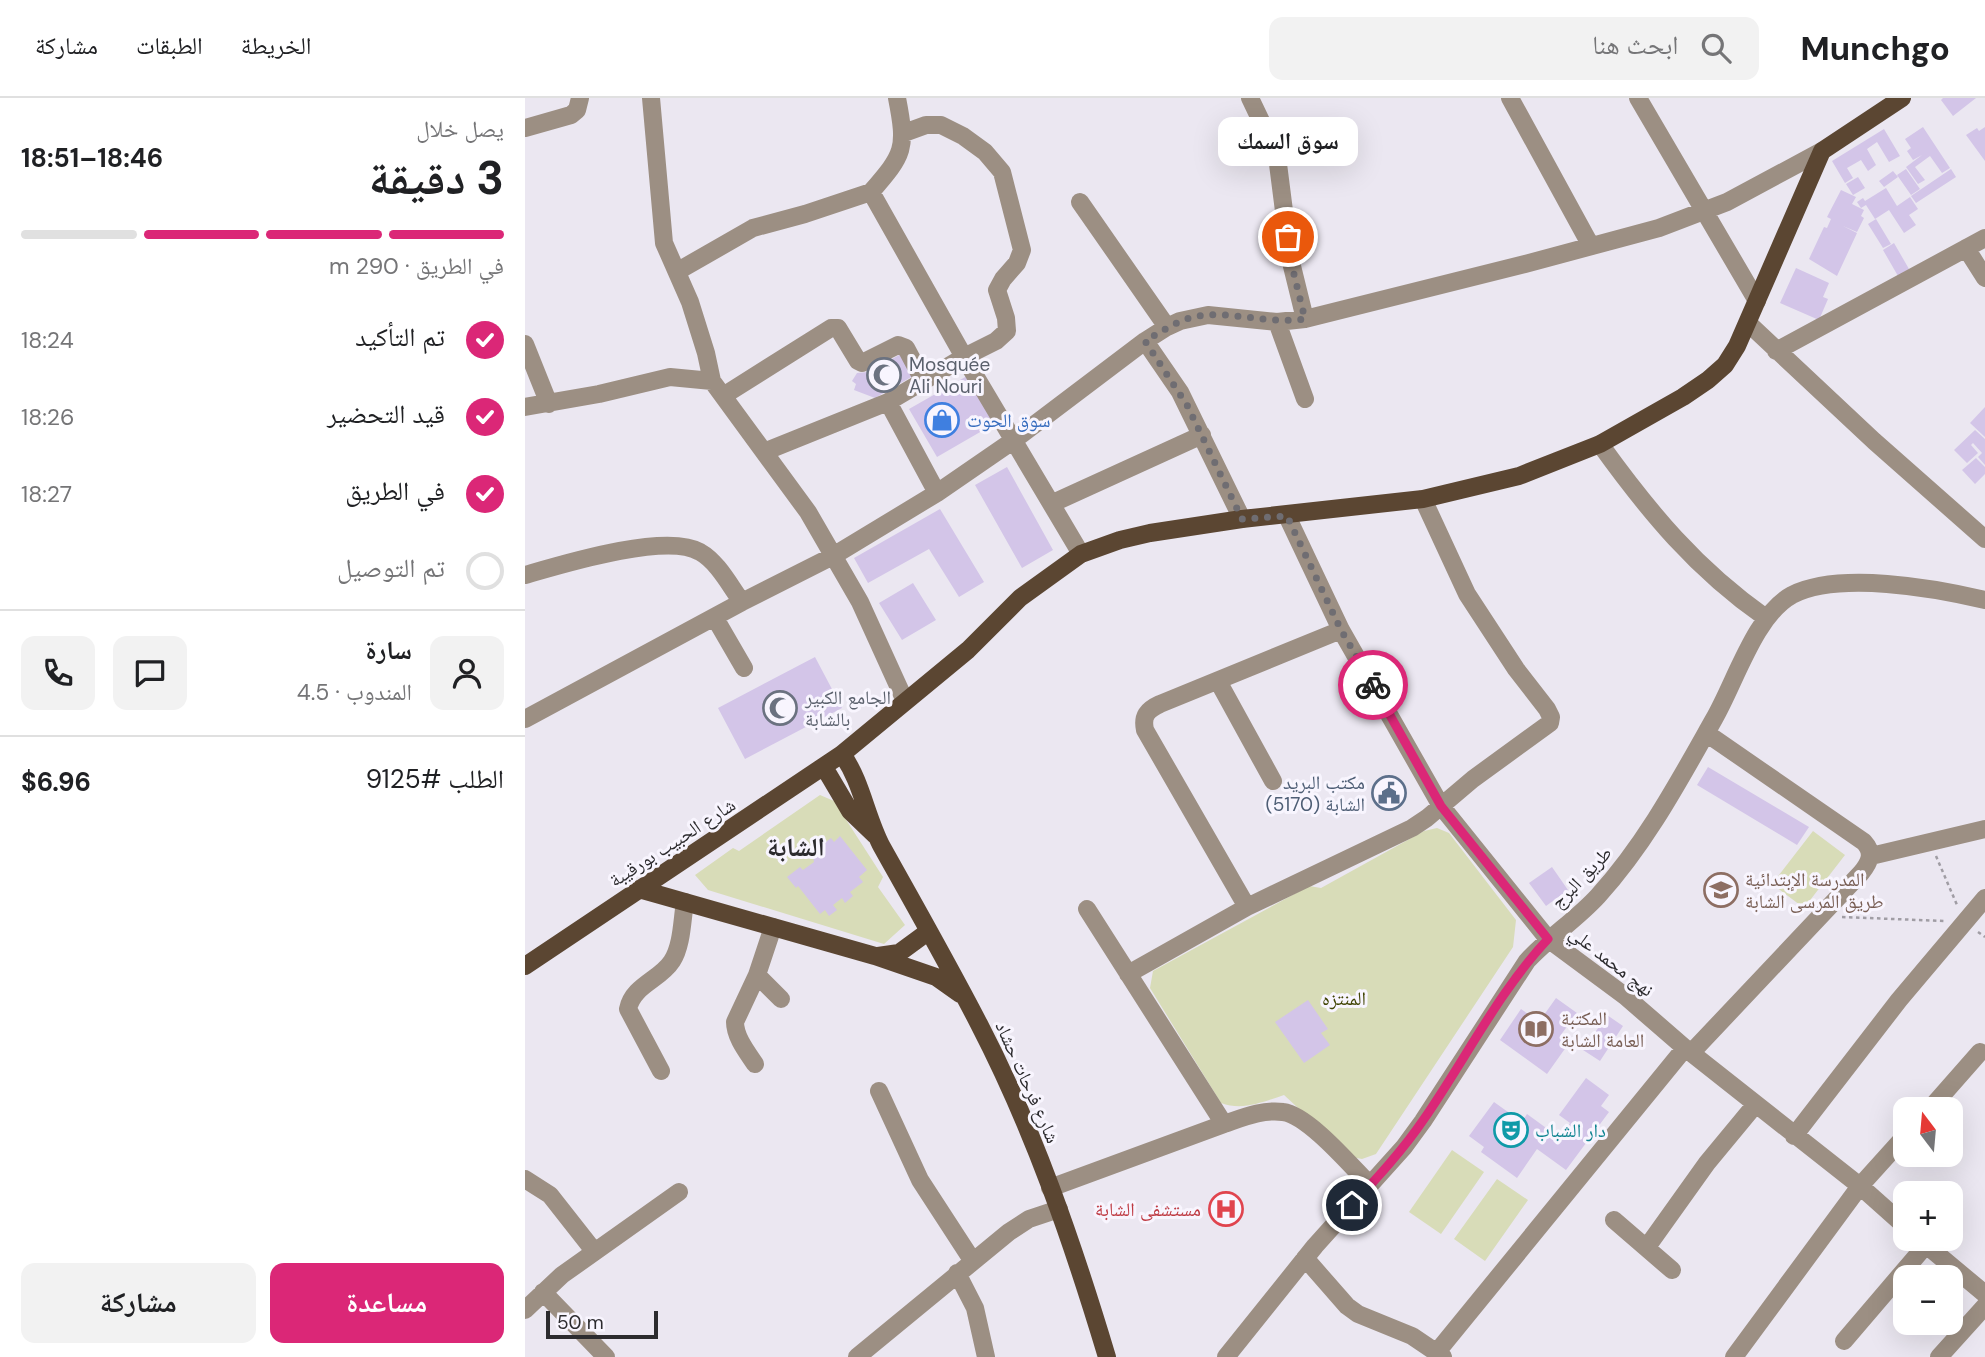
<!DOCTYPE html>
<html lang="ar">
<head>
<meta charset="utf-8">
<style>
	:root { --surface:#fff; --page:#f2f2f2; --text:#202124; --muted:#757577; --line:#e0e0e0; --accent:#db2777 }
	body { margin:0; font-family:"DM Sans","Noto Naskh Arabic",sans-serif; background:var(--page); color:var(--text); direction:rtl; height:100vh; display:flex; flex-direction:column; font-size:26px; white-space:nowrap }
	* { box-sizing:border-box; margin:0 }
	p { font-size:23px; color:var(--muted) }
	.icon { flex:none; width:38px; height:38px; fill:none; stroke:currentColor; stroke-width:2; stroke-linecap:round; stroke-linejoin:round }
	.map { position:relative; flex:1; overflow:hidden; direction:ltr }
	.side { display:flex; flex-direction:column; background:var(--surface); width:525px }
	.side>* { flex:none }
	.needle { width:46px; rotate:344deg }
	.buttons { position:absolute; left:1368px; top:999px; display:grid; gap:14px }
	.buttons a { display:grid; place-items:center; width:70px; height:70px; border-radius:14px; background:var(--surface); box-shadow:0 7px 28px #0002; font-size:35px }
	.scale { position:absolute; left:21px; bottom:18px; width:112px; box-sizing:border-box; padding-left:7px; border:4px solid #2c2b2e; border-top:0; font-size:19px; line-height:24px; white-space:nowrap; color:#2c2b2e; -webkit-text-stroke:5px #f8f5fe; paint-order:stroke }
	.pin { position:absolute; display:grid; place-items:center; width:60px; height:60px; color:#fff; margin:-30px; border:4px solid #fff; border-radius:50%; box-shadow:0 2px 7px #0007 }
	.courier { position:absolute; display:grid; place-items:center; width:70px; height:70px; margin:-35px; border:5px solid #db2777; border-radius:50%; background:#fff; color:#222; box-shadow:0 2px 9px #0007 }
	.bubble { position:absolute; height:49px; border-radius:14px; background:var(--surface); box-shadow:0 7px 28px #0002; font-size:23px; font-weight:700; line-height:49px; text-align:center; direction:rtl }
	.summary em { font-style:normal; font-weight:700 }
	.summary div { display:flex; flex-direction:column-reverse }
	.summary { display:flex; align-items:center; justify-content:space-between; height:119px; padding:0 21px }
	h1 { font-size:46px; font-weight:700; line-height:52px }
	.bar { display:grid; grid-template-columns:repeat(4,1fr); gap:10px 7px; align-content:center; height:84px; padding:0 21px }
	.bar i { height:9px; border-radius:5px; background:var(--line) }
	.bar .active { background:var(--accent) }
	.bar p { grid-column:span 4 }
	.line { display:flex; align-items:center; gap:18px; padding:0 21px; border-top:2px solid var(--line) }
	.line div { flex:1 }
	.round { display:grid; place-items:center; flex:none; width:74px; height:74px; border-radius:14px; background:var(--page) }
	ol { padding:0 21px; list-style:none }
	li { display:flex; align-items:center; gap:21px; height:77px }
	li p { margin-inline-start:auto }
	li .icon { padding:7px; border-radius:50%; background:var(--accent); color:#fff; stroke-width:4 }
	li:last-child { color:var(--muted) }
	li i { width:38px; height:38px; border:4px solid var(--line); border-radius:50% }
	.cta { display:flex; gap:14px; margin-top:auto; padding:14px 21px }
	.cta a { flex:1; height:80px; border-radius:14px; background:var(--accent); color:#fff; font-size:28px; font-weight:700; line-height:80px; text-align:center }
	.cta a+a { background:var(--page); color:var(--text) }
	header { display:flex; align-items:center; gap:42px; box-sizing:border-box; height:98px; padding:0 35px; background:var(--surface); border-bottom:2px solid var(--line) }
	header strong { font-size:33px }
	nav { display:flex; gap:38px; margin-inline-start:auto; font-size:24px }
	.search { width:490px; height:63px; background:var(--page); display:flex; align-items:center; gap:18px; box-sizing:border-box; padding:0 24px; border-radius:14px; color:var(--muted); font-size:26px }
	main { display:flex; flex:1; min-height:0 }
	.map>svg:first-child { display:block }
</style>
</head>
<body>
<header>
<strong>Munchgo</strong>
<div class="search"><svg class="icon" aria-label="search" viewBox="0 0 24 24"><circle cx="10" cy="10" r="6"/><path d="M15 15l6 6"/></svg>ابحث هنا</div>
<nav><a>الخريطة</a><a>الطبقات</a><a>مشاركة</a></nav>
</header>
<main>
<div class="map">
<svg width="1460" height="1259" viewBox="0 0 1460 1259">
	<rect width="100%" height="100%" fill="#ebe7f1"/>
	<path fill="#d8dcb8" d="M295,697l14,6 49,76 -5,10 27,38 -21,19 -176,-54 -13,-15 38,-27 6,3z
		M912,730l12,5 67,87 -3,27 -137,207 -14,5 -11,-2 -67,-62c-21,7 -41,16 -63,8l-71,-115 3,-17 156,-85 12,2 103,-57z
		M1288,733l32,24 -41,53 -32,-24z
		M927,1052l32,22 -43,62 -32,-22z
		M972,1081l31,21 -43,61 -31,-22z"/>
	<path fill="#d3c5e8" d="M1418,0h33l-23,18 -12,-16z
		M1398,29l27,41 -8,5 -12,-17 -15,11 10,13 -7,4 -12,-17 16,-12 -9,5 -6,-9 4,-3 -6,-9z
		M1460,29v34l-19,-26 11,-7 2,3z
		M1359,31l16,27 -11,6 -12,-20 -10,7 9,16 -8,6 -7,-11 -14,8 6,10 -8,5 -13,-22z
		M1381,71l14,20 -9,6 -14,-20z
		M1426,71l5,8 -40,26 -5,-7z
		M1368,73l5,6 -14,10 -5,-6z
		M1333,79l7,11 -12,7 -7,-11z
		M1361,90l11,18 13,-9 8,12 -9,6 7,10 -12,8 -15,-23 -14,9 -9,-14 -5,3 -4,-6 6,-4 2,3z
		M1316,92l15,7 -4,7 12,6 -3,6 3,2 -7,14 -14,-6 14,7 -20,43 -28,-17 15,-32 3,1 4,-9 -4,-2z
		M1351,121l15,25 -8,4 -15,-24z
		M1369,145l15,26 -11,7 -15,-26z
		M1271,170l33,15 -6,14 5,2 -9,21 -39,-17z
		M376,256l12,22 -38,22 -21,-8 2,-6 -4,-3 5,-8 11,-1z
		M442,278l27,48 -57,33 -28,-48z
		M1460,309v30l-15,-14z
		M1450,332l10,9v26l-7,-8 4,-4 -9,-10 -2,2 7,8 -11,10 -13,-13z
		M1451,360l9,9v7l-10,10 -13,-14z
		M482,369l46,83 -31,18 -47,-83z
		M415,411l44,73 -25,15 -30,-48 -61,34 -14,-25z
		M388,485l23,37 -34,20 -23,-37z
		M290,559l27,51 -97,51 -27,-51z
		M1183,669l101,60 -12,18 -100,-60z
		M315,738l27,34 -8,7 4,5 -13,10 3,4 -8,7 -3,-5 -9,7 4,5 -8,6 -4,-6 -5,4 -22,-28 -2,2 -9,-11 13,-10 3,3 11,-8 -2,-9 19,-15 3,4z
		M1027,769l16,23 -22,16 -17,-23z
		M1031,900l21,15 -17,23 9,7 -22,31 -47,-34 21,-31 18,13z
		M783,902l20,29 -7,4 9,12 -26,18 -29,-41z
		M1082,917l16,11 -23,35 -17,-11z
		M1061,980l23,17 -8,11 8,6 -43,58 -29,-21 -20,29 -36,-26 3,-5 -15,-11 25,-34 28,20 5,-8 33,24 10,-15 -11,-8z"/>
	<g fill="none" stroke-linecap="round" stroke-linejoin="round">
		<path stroke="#a09da4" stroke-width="2.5" stroke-dasharray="3.5 3.5" stroke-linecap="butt" d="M1411,758l21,49
			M1317,819l102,4
			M1453,834l7,5"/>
		<path stroke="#9c8f83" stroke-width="18" d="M126,0l13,145 26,59 16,51 6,28 96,131 52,90 45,99
			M372,0c10,51 7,56 -26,94l93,165 117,197
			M725,0l19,40 9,26 12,94 15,61
			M985,0l81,148
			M1113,0l119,203
			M0,30l46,-13 6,-5 3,-12
			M555,104l87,125
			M1441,150l19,30
			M153,173l75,-43 52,-14 66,-22
			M752,224l28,77
			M1223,225l126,118 111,98
			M620,243l35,51 62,127
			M0,246l24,60
			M1251,253l209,-113
			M198,298l108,-68h7l20,33 4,2 36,-18 8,3 17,32
			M363,304l49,91
			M0,309l74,-13 71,-17 42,4
			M1075,346c49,68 96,125 166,174
			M239,354l124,-50 76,-45 32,-16 11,-10 -1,-13 -9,-28 6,-11 14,-16 5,-13 -20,-78 -17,-20 -22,-16 -22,-11h-15l-22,8
			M528,405l149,-68
			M762,418l54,114 100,176 107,133 77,57 60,52 175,138 46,41
			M0,477c38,-11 142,-43 175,-23 18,10 30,34 42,50
			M190,520l29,50
			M693,583l55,100
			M0,621l217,-117 91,-46 104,-63 77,-53 131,-99 22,-14 13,-6 28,-6 69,7 28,-3 220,-55 134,-36 68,-26 95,-51
			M1346,758l114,-27
			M722,809l-102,-177c-3,-14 2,-20 15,-26l181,-74
			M562,811l137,215
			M603,876l119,-67 165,-79 15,-10 46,-39 77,-56 1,-6 -4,-8 -31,-40 -49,-75 -44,-95
			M232,877l24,24
			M1166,955l170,-180c9,-11 13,-20 3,-31l-158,-109
			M230,966c-8,-12 -20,-27 -20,-42l22,-47 16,-48
			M136,973l-33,-62c5,-24 32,-29 44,-48 10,-15 10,-41 13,-59
			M354,993l41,89 52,80
			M1404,1012l51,-58
			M1269,1038l105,-136 86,-102
			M0,1081l25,16 44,56
			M525,1090l174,-64c18,-6 39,-15 59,-12 25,3 68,54 87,73
			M1089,1122l58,50
			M1394,1141l66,55
			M1122,1149l60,-84 48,-58
			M780,1160l42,48 11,8 54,22 31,21
			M432,1175l18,35 11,49
			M18,1194l63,65
			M0,1212l37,-35 117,-83
			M1319,1243l82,-96
			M912,1254l248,-304
			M332,1259l152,-125 20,-13 30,-10
			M701,1259l89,-111 89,-99 19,-26 104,-160c22,-24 49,-41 71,-65 48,-53 81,-115 116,-177 21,-36 41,-104 78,-124 47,-24 142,-7 193,5
			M1209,1259l126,-171 46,-51
			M1414,1259l46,-51"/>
		<path stroke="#5b4632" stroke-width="18" d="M317,656c20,28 24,63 40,93 33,59 66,117 97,177 55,106 94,220 128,333
			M299,669l26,44 25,24
			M114,791l236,67 61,21 24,17
			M353,858l21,-3 30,-22
			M0,868l317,-212 126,-104 52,-52 61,-44 39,-14 30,-7 92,-14 181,-20 96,-23 81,-32 83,-47 25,-17 17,-15 12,-19 85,-195 80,-53"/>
	</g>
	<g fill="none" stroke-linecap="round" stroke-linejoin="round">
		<path stroke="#6f6d72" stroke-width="7" stroke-dasharray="0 12.6" d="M763,139l2,21 15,61c-38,6 -78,-10 -111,-2 -18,4 -33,15 -49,24l42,64 55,114 45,-3 54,114 32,55"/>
		<path stroke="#db2777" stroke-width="9" d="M827,1107c25,-27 51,-55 72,-86 41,-59 75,-128 124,-180l-107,-133 -68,-121"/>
	</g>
	<defs>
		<g id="mosque-ring" transform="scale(1.75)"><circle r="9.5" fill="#f8f5fe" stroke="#6b7280" stroke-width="1.5"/><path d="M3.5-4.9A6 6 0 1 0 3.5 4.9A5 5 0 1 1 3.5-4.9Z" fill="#6b7280"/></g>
		<g id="shop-ring" transform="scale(1.75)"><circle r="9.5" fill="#f8f5fe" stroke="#3f7fe0" stroke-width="1.5"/><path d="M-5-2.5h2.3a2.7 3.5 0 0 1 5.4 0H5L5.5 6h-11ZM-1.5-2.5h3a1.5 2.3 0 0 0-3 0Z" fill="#3f7fe0"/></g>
		<g id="civic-ring" transform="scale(1.75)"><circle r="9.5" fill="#f8f5fe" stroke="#5c6f8a" stroke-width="1.5"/><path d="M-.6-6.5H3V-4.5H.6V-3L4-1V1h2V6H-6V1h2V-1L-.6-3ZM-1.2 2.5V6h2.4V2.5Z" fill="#5c6f8a"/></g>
		<g id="school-ring" transform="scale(1.75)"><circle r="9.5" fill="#f8f5fe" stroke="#8d6e63" stroke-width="1.5"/><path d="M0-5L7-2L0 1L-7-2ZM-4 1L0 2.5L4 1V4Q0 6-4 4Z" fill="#8d6e63"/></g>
		<g id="library-ring" transform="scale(1.75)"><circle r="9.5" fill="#f8f5fe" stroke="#8d6e63" stroke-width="1.5"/><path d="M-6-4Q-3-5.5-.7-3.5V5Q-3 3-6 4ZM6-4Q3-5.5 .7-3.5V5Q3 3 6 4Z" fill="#8d6e63"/></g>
		<g id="theatre-ring" transform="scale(1.75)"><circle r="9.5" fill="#f8f5fe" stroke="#0f9aa8" stroke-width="1.5"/><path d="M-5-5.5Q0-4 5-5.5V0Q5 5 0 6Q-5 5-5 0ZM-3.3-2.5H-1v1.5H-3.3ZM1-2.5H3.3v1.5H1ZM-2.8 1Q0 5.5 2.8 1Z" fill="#0f9aa8"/></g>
		<g id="hospital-ring" transform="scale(1.75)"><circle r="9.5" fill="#f8f5fe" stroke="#e0444e" stroke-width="1.5"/><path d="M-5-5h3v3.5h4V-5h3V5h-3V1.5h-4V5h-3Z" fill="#e0444e"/></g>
	</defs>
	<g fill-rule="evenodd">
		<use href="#mosque-ring" x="359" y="277"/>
		<use href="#shop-ring" x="417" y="322"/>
		<use href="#mosque-ring" x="255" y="610"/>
		<use href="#civic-ring" x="864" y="695"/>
		<use href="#school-ring" x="1196" y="792"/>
		<use href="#library-ring" x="1011" y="931"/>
		<use href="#theatre-ring" x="986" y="1032"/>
		<use href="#hospital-ring" x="701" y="1111"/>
	</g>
	<g text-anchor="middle" stroke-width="6" stroke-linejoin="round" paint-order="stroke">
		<g font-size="19" fill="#5b616d" stroke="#f8f5fe" text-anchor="start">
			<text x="384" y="273">Mosquée<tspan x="384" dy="22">Ali Nouri</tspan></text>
			<text x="280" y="606">الجامع الكبير<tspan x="280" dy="22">بالشابة</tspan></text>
		</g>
		<g font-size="19" fill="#366cbe" stroke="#f8f5fe" text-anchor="start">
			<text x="442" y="329">سوق الحوت</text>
		</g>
		<g font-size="19" fill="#4e5e75" stroke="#f8f5fe" text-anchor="end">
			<text x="840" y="691">مكتب البريد<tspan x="840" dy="22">الشابة (5170)</tspan></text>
		</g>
		<g font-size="19" fill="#2c2b2e" stroke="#f8f5fe">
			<text transform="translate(147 744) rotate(-33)" y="7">شارع الحبيب بورقيبة</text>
			<text transform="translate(1056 779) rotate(-46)" y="7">طريق البرج</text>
			<text transform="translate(1087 863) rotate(38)" y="7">نهج محمد علي</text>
			<text transform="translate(503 984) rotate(66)" y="7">شارع فرحات حشاد</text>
		</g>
		<g font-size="19" fill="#785e54" stroke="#f8f5fe" text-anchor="start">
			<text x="1220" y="788">المدرسة الإبتدائية<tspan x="1220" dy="22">طريق المرسى الشابة</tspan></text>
			<text x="1036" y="927">المكتبة<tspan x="1036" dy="22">العامة الشابة</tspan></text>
		</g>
		<g font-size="19" fill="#414403" stroke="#f8f5fe">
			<text x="819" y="907">المنتزه</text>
		</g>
		<g font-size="19" fill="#0d838f" stroke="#f8f5fe" text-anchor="start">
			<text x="1010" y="1039">دار الشباب</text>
		</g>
		<g font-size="19" fill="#be3a42" stroke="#f8f5fe" text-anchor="end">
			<text x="676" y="1118">مستشفى الشابة</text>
		</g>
		<g font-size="26" font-weight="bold" fill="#2c2b2e" stroke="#f8f5fe">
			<text x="271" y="758">الشابة</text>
		</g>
	</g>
</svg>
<div class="buttons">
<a><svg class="needle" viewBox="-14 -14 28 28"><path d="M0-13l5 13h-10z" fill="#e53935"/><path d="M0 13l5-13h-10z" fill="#757577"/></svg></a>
<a>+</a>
<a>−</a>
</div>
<div class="scale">50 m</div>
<div class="pin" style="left:763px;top:139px;background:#ea580c"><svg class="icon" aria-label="bag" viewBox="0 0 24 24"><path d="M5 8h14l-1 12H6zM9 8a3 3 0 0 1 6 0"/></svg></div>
<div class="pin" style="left:827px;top:1107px;background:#1f2937"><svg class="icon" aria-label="home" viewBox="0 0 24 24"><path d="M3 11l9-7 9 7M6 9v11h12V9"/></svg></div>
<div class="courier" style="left:848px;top:587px"><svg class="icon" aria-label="bike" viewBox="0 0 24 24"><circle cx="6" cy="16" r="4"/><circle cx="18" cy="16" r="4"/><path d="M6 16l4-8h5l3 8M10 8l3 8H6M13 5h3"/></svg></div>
<div class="bubble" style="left:693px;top:19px;width:140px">سوق السمك</div>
</div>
<section class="side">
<div class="summary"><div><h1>3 دقيقة</h1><p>يصل خلال</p></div><em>18:46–18:51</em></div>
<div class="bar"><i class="active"></i><i class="active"></i><i class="active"></i><i></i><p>في الطريق · 290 m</p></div>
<ol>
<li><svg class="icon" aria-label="check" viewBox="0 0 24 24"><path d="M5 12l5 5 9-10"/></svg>تم التأكيد<p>18:24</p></li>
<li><svg class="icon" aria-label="check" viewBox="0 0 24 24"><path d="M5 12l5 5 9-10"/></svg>قيد التحضير<p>18:26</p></li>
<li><svg class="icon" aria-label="check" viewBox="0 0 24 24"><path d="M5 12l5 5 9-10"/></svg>في الطريق<p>18:27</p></li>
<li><i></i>تم التوصيل</li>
</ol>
<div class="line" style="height:126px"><a class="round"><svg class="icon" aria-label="person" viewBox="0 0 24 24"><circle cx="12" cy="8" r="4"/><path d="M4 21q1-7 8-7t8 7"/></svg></a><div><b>سارة</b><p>المندوب · 4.5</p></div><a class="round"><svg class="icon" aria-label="chat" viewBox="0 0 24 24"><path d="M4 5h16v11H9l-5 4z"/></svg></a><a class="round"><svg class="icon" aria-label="phone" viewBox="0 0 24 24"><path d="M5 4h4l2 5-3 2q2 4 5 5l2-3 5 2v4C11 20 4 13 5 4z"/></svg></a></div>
<div class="line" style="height:91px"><div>الطلب #9125</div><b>$6.96</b></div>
<div class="cta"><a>مساعدة</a><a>مشاركة</a></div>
</section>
</main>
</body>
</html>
